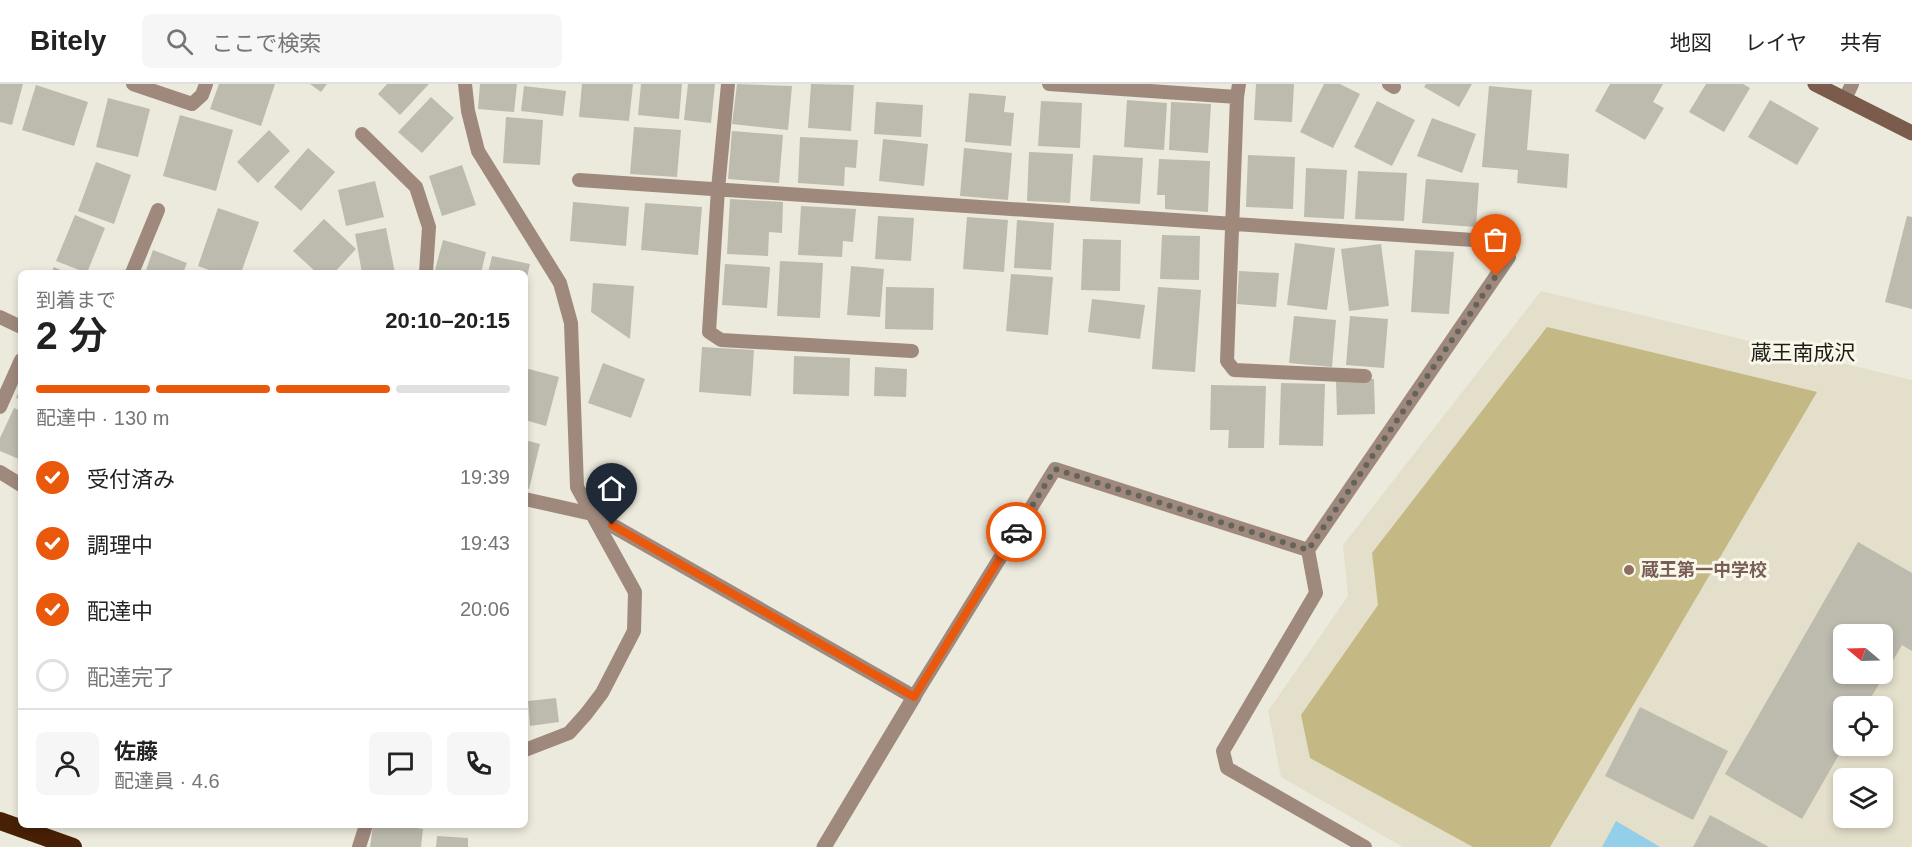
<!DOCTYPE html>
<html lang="ja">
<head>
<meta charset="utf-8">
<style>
	:root { --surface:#fff; --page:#f6f6f6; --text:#222; --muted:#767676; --line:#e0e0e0; --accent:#ea580c }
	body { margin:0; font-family:Helvetica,"Noto Sans JP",sans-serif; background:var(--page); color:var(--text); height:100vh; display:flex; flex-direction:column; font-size:22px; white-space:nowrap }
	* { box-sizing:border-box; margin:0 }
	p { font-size:20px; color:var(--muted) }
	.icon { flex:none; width:33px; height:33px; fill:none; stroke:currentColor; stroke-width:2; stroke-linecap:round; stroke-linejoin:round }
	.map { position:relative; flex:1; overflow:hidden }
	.details { position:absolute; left:18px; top:186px; width:510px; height:558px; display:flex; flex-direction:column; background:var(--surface); border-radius:9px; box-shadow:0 3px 9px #0003 }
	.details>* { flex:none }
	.needle { width:39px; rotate:289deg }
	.controls { position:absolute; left:1833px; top:540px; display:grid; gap:12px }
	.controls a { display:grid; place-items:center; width:60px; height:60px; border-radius:9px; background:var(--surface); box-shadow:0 3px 9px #0003; font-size:30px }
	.pin { position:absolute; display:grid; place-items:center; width:51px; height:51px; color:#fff; margin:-62px -26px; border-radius:50% 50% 50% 0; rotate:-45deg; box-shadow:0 0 6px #0007 }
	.pin .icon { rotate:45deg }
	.courier { position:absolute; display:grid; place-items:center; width:60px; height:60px; margin:-30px; border:4px solid #ea580c; border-radius:50%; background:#fff; color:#222; box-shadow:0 2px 8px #0007 }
	.summary em { font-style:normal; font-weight:600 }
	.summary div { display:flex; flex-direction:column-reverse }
	.summary { display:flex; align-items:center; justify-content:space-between; height:102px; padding:0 18px }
	h1 { font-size:39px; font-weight:600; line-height:45px }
	.bar { display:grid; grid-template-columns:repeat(4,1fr); gap:9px 6px; align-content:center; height:72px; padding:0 18px }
	.bar i { height:8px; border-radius:4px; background:var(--line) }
	.bar .selected { background:var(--accent) }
	.bar p { grid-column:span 4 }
	.line { display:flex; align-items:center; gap:15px; padding:0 18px; border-top:2px solid var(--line) }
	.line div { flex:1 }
	.round { display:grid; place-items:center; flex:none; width:63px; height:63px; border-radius:9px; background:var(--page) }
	ol { padding:0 18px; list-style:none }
	li { display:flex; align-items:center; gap:18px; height:66px }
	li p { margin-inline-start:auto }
	li .icon { padding:6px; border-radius:50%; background:var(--accent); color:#fff; stroke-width:4 }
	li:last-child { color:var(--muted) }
	li i { width:33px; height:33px; border:3px solid var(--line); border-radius:50% }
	header { display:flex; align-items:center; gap:36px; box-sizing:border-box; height:84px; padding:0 30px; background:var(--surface); border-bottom:2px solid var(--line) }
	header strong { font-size:28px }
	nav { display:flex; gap:33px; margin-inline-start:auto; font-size:21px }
	.search { width:420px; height:54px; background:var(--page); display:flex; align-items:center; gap:15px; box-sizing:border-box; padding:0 21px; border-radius:9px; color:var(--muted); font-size:22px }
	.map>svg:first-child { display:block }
</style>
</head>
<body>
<header>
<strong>Bitely</strong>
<div class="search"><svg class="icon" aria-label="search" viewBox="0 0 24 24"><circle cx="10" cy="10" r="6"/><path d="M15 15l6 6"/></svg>ここで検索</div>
<nav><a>地図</a><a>レイヤ</a><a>共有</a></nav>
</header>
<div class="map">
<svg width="1912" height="763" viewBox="0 0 1912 763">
	<rect width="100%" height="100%" fill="#eceadc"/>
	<path fill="#e3dfca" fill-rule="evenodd" d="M1541,207l371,89v464l-2,3h-507l-122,-70 -13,-66 80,-115 -5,-51zM1844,550h38v40h-38zM1844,622h38v40h-38zM1844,694h38v40h-38z"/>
	<path fill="#c4b985" d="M1547,243l270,65 -267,455h-77l-163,-89 -9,-43 77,-110 -6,-52z"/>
	<path fill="#93cfe9" d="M1616,737l44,26h-58z"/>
	<path fill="#bdbbae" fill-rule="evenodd" d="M0,0h23l-11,41 -12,-3z
		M219,0h56l-14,42 -51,-17z
		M310,0h17l-6,8z
		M387,0h42l-29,31 -22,-21z
		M480,0h37l-3,28 -36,-3z
		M582,0h51l-4,37 -50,-4z
		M641,0h41l-3,35 -41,-4z
		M688,0h27l-4,39 -27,-3z
		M737,0l55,2 -4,44 -56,-6z
		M811,0l43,1 -3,46 -43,-3z
		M1256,0h38l-2,38 -38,-2z
		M1324,0h16l20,10 -27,54 -33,-16z
		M1426,0h46l-13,23 -35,-20z
		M1610,0h53l-10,18 11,6 -19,32 -50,-29z
		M1706,0h37l7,4 -26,44 -35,-20z
		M36,1l52,17 -14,44 -52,-16z
		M524,2l42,5 -3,25 -42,-5z
		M1489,2l43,4 -5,60 42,4 -2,34 -50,-5 1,-13 -36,-3z
		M969,9l37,3 -2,16 10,1 -3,33 -46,-4z
		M431,13l23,21 -32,35 -24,-21z
		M108,14l42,11 -12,48 -42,-10z
		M1127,16l40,3 -3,47 -40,-3z
		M1770,16l49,28 -22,37 -49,-28z
		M1041,17l41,2 -2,45 -42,-2z
		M1377,17l38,19 -23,46 -38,-19z
		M876,18l47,3 -2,32 -47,-3z
		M1171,18l40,2 -3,49 -39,-3z
		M180,31l53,15 -17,61 -53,-15z
		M506,33l37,3 -3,45 -37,-2z
		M1432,34l44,16 -14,39 -45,-17z
		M634,43l47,3 -4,47 -47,-3z
		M269,46l21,21 -32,32 -21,-21z
		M732,47l51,4 -4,48 -51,-4z
		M800,53l58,3 -2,28 -11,-1 -1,19 -46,-3z
		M883,55l45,5 -4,42 -45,-5z
		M308,64l27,24 -34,39 -27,-24z
		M964,64l48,5 -4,47 -48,-4z
		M1029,68l44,2 -3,49 -43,-2z
		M1093,71l50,3 -3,46 -50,-3z
		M1248,71l47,2 -2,52 -47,-2z
		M1159,75l51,2 -2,51 -43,-3v-14h-8z
		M96,78l35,13 -17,49 -36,-13z
		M462,81l14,40 -34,11 -13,-40z
		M1306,84l41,2 -3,49 -40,-2z
		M1358,87l49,2 -3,48 -49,-2z
		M1426,95l53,4 -3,44 -54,-4z
		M375,97l9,36 -38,9 -8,-36z
		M730,115l53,3 -1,31 -13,-1 -1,24 -41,-2z
		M573,118l56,5 -3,39 -56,-5z
		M645,119l57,4 -4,48 -57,-5z
		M801,122l55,3 -3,33 -10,-1 -1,16 -44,-2z
		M218,124l41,14 -18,51h-24l-19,-7z
		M75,131l30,13 -18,45 -31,-12z
		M878,132l36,2 -3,43 -36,-2z
		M1907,132l5,1v92l-27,-7z
		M967,133l41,3 -4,52 -41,-3z
		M324,135l32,30 -22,24h-17l-24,-22z
		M1017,136l37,3 -3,47 -37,-2z
		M386,144l9,45h-33l-7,-39z
		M1162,151l38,1 -1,44 -39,-1z
		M1083,155l38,1 -1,51 -39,-1z
		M443,156l43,12 -5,21h-34l-12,-3z
		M1295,159l40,5 -8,62 -40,-5z
		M1381,160l8,62 -40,5 -8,-62z
		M153,166l34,13 -4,10h-38z
		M1415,166l39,2 -5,62 -38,-2z
		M492,172l38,8 -4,18 -1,-9h-37z
		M780,177l43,2 -3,55 -43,-2z
		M725,180l45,3 -3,41 -45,-3z
		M851,182l33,3 -4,48 -33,-2z
		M54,183l13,6h-16z
		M1239,187l40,2 -3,34 -39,-3z
		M1011,190l42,3 -5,58 -42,-4z
		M593,199l41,3 -4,53 -39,-27z
		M886,203l48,1 -1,42 -48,-1z
		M1158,203l43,3 -6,82 -43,-3z
		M1092,215l53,6 -5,34 -52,-7z
		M1294,232l42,4 -4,47 -43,-4z
		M1350,232l38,3 -4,49 -38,-3z
		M702,263l52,3 -3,46 -52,-4z
		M794,272l56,2 -1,38 -56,-2z
		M603,279l42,16 -14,39 -43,-15z
		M875,283l32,2 -1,28 -32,-1z
		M525,284l34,9 -13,49 -21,-6z
		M1374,295l1,35 -38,1 -1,-34z
		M1281,299l44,1 -2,62 -44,-1z
		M1211,301l55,1 -2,62h-36l1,-18h-19z
		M21,302v14l-5,-2z
		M14,324l7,3v49l-21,-9v-13z
		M525,356l15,4 -11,45 -4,-1z
		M1858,458l54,31v78l-10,-6 -36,61h-22v40l-42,73 -77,-45zM1844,550h38v40h-38z
		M556,614l3,24 -29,4 -2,-25z
		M1640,623l88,44 -35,69 -88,-44z
		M1710,731l59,32h-76z
		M373,741h24l26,4 -2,18h-51z
		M437,752l31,2v9h-32z"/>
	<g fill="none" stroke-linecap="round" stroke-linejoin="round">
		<path stroke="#9f897d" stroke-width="14" d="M133,0l59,20 10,-9 4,-11
			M465,0l3,27 10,40 82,132 11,40 6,164 58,105 -1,39 -32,62 -16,21 -17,19 -44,17
			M728,0l-10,105 -9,143 12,8 191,11
			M1049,0l188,13
			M1239,0l-2,13 -10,264 7,9 131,6
			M1389,0l5,3
			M1845,15l7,-15
			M362,50l54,53 13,40 -3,46
			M579,96l924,62 6,15 -201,293 8,43 -93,158 4,17 138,79
			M132,189l26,-63
			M0,233l21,10
			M0,323l21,-47
			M0,388l21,13
			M525,415l67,15
			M914,613l141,-228 253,81
			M359,763l7,-22"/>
		<path stroke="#9f897d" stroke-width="15" d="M592,430l322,183 -90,150"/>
		<path stroke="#7b5b4b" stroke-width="15" d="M1815,0l97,49"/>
		<path stroke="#482006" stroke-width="18" d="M0,737l73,26"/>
	</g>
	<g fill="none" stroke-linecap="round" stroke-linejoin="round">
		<path stroke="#65645c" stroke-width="6" stroke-dasharray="0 10.8" d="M1016,448l39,-63 253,81 188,-274"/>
		<path stroke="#ea580c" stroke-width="8" d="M612,441l302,172 102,-165"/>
	</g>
	<circle fill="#8d6e63" stroke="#f9f7e9" stroke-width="2" cx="1629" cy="486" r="6"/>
	<g text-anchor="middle" stroke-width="6" stroke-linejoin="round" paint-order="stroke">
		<g font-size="18" font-weight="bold" fill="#785e54" stroke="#f9f7e9" text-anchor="start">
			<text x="1641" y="492">蔵王第一中学校</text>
		</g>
		<g font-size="21" fill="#1d1c17" stroke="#f9f7e9">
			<text x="1803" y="276">蔵王南成沢</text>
		</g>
	</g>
</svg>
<div class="controls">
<a><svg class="needle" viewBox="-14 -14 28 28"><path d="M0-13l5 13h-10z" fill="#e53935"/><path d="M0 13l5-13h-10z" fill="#767676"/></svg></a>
<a><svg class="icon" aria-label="locate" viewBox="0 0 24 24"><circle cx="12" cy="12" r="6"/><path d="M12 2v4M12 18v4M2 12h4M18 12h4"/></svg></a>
<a><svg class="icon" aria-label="layers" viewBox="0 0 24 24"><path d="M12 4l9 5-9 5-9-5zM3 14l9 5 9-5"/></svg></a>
</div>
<div class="pin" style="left:1496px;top:192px;background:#ea580c"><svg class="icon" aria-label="bag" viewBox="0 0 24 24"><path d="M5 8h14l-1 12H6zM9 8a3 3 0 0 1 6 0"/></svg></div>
<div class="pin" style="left:612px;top:441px;background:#1f2937"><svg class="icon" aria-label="home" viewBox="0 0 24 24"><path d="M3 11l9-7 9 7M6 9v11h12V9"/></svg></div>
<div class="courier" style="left:1016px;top:448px"><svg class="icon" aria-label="car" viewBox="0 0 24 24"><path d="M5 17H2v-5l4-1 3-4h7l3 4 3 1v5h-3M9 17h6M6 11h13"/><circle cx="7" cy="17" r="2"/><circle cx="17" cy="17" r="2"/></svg></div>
<section class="details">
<div class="summary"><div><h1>2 分</h1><p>到着まで</p></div><em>20:10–20:15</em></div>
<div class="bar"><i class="selected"></i><i class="selected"></i><i class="selected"></i><i></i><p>配達中 · 130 m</p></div>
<ol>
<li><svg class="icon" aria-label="check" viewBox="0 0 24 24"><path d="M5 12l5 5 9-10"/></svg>受付済み<p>19:39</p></li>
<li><svg class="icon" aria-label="check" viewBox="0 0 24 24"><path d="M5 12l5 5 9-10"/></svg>調理中<p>19:43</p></li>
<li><svg class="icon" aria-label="check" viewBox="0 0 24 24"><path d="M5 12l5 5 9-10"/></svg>配達中<p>20:06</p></li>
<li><i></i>配達完了</li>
</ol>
<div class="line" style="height:108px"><a class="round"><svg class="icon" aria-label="person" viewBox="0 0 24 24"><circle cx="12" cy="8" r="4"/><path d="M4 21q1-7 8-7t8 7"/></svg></a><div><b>佐藤</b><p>配達員 · 4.6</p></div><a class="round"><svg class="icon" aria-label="chat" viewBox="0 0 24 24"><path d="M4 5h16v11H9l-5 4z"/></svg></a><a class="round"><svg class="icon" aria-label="phone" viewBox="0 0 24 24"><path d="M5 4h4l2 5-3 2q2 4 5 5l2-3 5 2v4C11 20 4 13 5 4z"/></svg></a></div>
</section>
</div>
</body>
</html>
